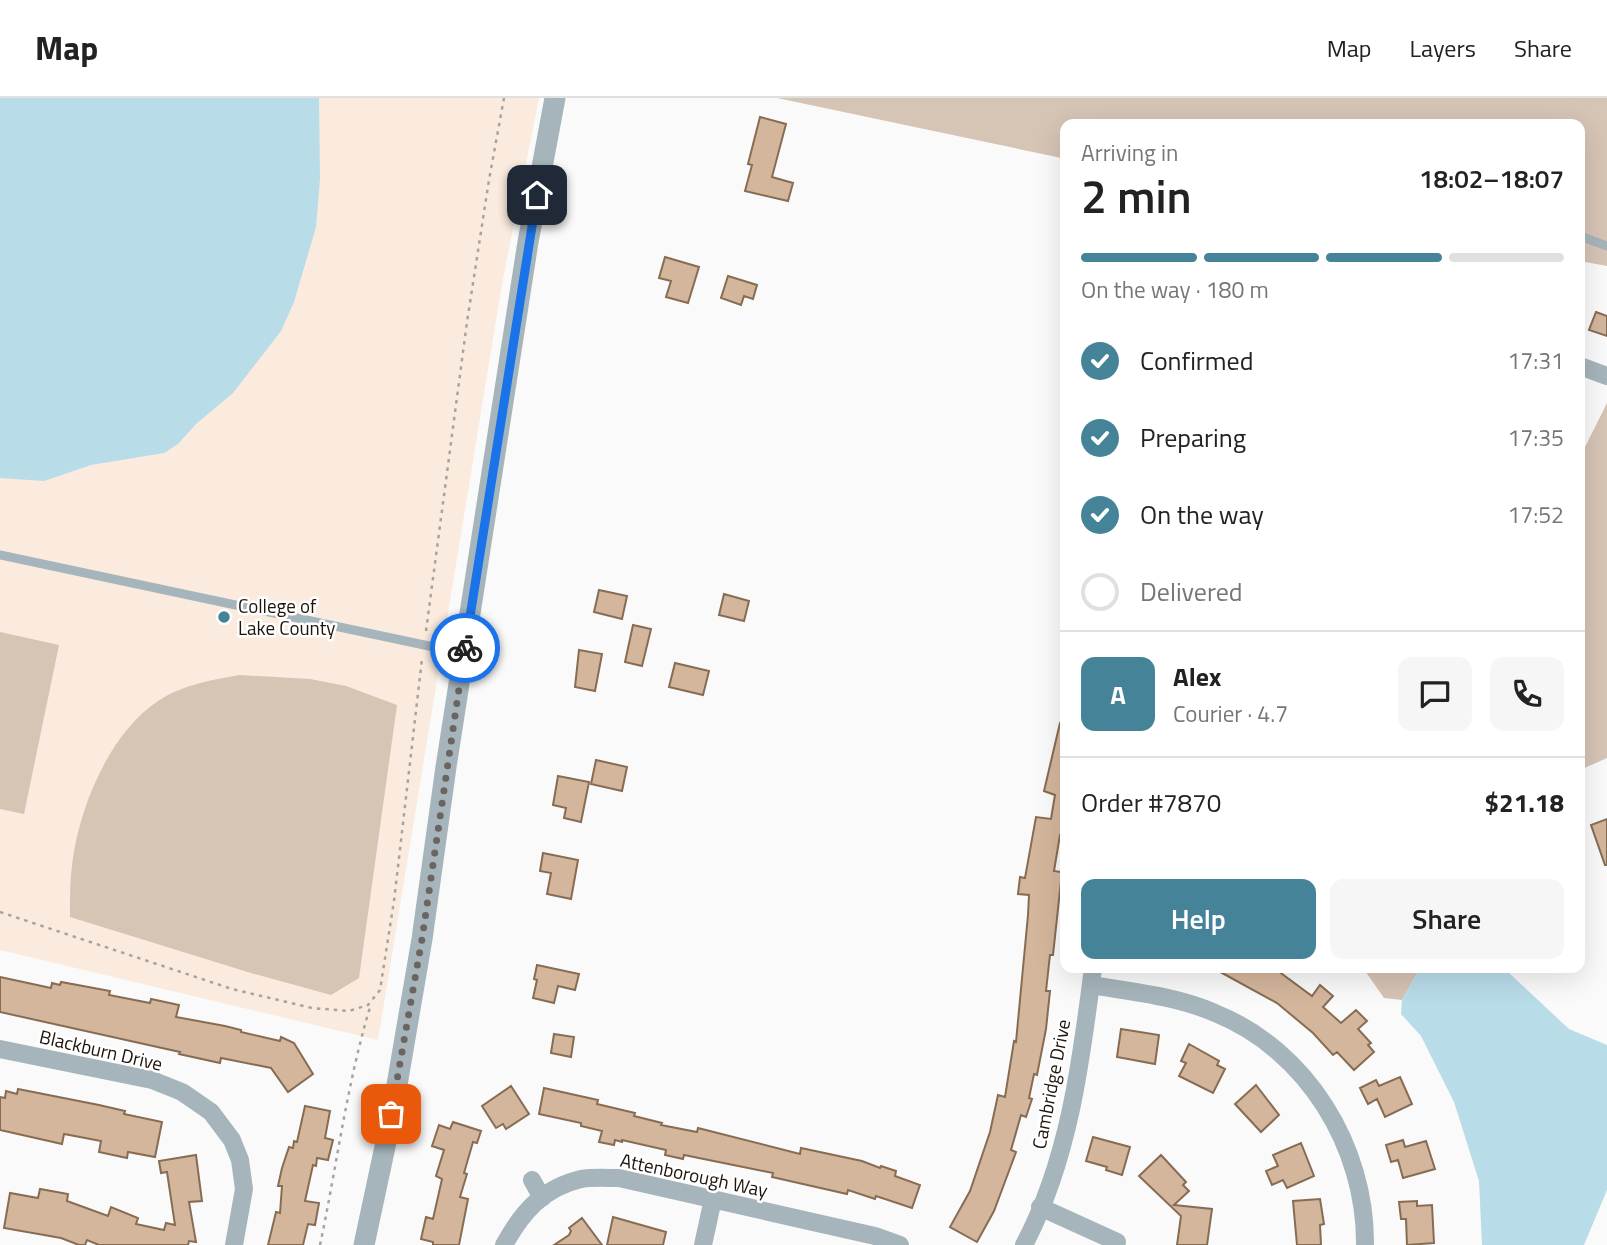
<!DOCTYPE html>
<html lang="en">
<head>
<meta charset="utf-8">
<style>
	:root { --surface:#fff; --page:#f6f6f6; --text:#222; --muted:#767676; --line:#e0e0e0; --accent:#458498 }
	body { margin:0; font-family:"Titillium Web",sans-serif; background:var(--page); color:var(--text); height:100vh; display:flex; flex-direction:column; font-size:26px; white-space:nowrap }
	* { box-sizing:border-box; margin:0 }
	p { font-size:23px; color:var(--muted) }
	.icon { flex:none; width:38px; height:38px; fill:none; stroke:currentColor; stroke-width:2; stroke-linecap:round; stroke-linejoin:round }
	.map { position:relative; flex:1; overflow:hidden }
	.details { position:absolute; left:1060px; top:21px; width:525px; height:854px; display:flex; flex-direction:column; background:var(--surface); border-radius:14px; box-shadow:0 7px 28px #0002 }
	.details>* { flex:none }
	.pin { position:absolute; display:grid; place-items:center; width:60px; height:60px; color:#fff; margin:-30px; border-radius:14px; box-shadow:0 4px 10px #0006 }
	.courier { position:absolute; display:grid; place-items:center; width:70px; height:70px; margin:-35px; border:5px solid #1a73e8; border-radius:50%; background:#fff; color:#222; box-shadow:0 2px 9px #0007 }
	.head em { font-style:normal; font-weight:600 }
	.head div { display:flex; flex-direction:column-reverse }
	.head { display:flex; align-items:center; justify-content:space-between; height:119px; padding:0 21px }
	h1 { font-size:46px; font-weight:600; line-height:52px }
	.bar { display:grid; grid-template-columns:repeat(4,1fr); gap:10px 7px; align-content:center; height:84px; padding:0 21px }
	.bar i { height:9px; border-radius:5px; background:var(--line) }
	.bar .active { background:var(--accent) }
	.bar p { grid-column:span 4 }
	.line { display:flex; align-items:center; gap:18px; padding:0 21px; border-top:2px solid var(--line) }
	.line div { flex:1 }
	.round { display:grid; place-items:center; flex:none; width:74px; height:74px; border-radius:14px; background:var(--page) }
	ol { padding:0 21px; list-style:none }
	li { display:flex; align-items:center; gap:21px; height:77px }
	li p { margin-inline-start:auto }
	li .icon { padding:7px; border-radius:50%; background:var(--accent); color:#fff; stroke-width:4 }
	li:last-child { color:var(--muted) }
	li i { width:38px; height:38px; border:4px solid var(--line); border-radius:50% }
	.button { display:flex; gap:14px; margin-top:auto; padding:14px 21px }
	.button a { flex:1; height:80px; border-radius:14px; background:var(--accent); color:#fff; font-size:28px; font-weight:600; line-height:80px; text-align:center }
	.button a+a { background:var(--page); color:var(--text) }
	header { display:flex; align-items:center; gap:42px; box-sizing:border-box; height:98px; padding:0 35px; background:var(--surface); border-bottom:2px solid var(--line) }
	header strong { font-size:33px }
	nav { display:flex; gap:38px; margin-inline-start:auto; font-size:24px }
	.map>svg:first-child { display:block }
</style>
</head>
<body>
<header>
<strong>Map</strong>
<nav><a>Map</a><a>Layers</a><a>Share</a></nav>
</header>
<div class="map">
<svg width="1607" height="1147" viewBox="0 0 1607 1147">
	<rect width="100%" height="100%" fill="#fafafa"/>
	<path fill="#faebde" d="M0,0h539l-37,186 -124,756 -378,-90z"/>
	<path fill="#d6c4b5" d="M777,0h830v168l-27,-5v-137h-514v35z
		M1607,305v355l-27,12v-313z
		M0,534l59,13 -35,169 -24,-5z
		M239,577l71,4 36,7 51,19 -38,273 -28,17 -80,-22 -181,-56c0,-20 0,-40 3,-59 8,-55 38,-126 85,-157 24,-16 53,-21 81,-26z
		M1363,870h57l-18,32 -18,-2z"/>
	<path fill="#b9dce9" d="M0,0h319l1,81 -4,48 -22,75 -13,29 -48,62 -37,31 -18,20 -14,9 -73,12 -47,16 -44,-3z
		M1420,870h79l9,4 61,57 38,16v145l-23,55h-102l-3,-64 -25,-79 -33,-66 -20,-22 1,-14z"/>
	<path fill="#d4b69c" stroke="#876c54" stroke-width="2" d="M760,19l26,7 -14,53 21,6 -5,18 -43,-10 7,-26 -4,-1z
		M665,159l34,10 -11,36 -22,-6 5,-16 -12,-3z
		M728,178l29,9 -4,14 -9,-3 -3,9 -20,-7z
		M1596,214l11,4v20l-18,-6z
		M599,492l28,6 -5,23 -28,-7z
		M724,496l25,7 -5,20 -25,-6z
		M633,527l18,4 -9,37 -17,-4z
		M579,552l23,4 -7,37 -20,-4z
		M675,565l34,8 -6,24 -34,-8z
		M1060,625l6,1v112l-6,-1 -6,36 7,1v9l-8,74h-3l-4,36h4l-4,38 -9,46 -3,-1 -5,24 3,1 -6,18 -5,-2 -10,35 5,2 -22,59 -17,31 -27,-15 20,-36 20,-59 8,-37 7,2 9,-56 2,1 12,-127 1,-20 -11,-1 2,-17 5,1 11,-61 15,2 4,-24 -11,-4z
		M596,662l31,7 -5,24 -31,-7z
		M558,678l31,6 -8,40 -17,-4 2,-10 -13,-3z
		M1607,721v46h-2l-14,-40z
		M543,755l35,7 -7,39 -24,-5 4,-21 -11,-2z
		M537,867l42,9 -4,16 -17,-4 -4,17 -21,-5 4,-18 -3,-1z
		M1213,870h61l38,28 8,-11 13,11 -10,11 18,16 15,-13 11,11 -9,8 13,14 -3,2 6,7 -20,18 -17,-18 -4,3 -20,-22 -36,-30z
		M0,879l51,11 1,-5 8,2 1,-3 49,9 -1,4 41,8 1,-4 28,6 -3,12 49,9 16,4v2l39,9 1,-4 13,6 19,31 -25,18 -17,-24 -50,-10 -1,5 -41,-9 1,-2 -180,-40z
		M1121,931l38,6 -4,29 -38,-7z
		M554,936l20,3 -3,20 -20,-4z
		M1189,946l30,17 -2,4 8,4 -12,24 -34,-17 7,-13 -5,-2z
		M1400,979l12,27 -27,13 -8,-18 -9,5 -8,-16 16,-8 3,6z
		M1256,987l23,30 -18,17 -26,-28z
		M511,988l18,28 -23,15 -3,-5 -7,4 -14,-22z
		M544,990l54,12 -1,4 38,9 -1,3 28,7 -1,2 36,7 1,-4 102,26 1,-6 61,13 18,7 1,-2 15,5 -1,5 25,9 -8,23 -36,-12 -1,3 -27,-9 -1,4 -75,-17 1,-4 -89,-18 -1,4 -18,-4 1,-5 -44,-10v2l-7,-2 -1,5 -15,-3 3,-11 -21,-5v-3l-42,-9z
		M18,991l81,16 26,6 -1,3 38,8 -7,35 -27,-5 -1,6 -28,-6 2,-11 -37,-7 -2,10 -62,-14v-33l5,1 1,-7 11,3z
		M305,1008l25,5 -5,27 8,2 -5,20 -11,-2 -1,8 -3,-1 -8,36 14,2 -4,22 -7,-1 -5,21h-35l8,-33 4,1 2,-27h-4l4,-18 7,-21 4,1 1,-7 3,1z
		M453,1024l28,9 -4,12 -4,-1 -9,31 3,1 -7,23 8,2 -9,46h-26v-3l-12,-3 5,-22 7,2 9,-40 -6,-3 8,-26 -12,-4 7,-21 11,4z
		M1093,1039l37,10 -8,28 -16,-5 1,-3 -21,-6z
		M1403,1042l2,7 21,-6 9,28 -32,9 -5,-18 -7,2 -5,-17z
		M1301,1045l13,33 -27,12 -4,-8 -11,5 -6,-14 12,-5 -5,-11z
		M196,1057l6,46 -13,1 7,40 -7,-1 -1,4h-89l-12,-5 -2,5h-6l-18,-7 -57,-10 6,-35 28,5 2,-9 28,5 -1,7 41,15 3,-9 27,11 -2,6 28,6 2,-7 9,2 -8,-53 -6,1 -2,-12z
		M1161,1057l25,27 -3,3 6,6 -15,14 38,4 -5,36h-30l4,-29 -42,-40z
		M1320,1101l4,25 -4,1 1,20h-24l-4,-44z
		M1417,1103v5l15,-1 2,38 -27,2 -1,-26h-5l-2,-17z
		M613,1119l53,15 -3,13h-56z
		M582,1120l20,27h-48l15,-10 2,-4 -2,-3z"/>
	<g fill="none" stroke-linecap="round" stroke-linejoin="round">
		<path stroke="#a7a39f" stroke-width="2.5" stroke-dasharray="3.5 5" stroke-linecap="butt" d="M426,533l41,-309 22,-142 15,-82
			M0,814l232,77 80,19 37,3 19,-6 12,-15 14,-89 28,-242
			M320,1147c17,-80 27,-163 51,-241"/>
		<path stroke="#a6b5bb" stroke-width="9" d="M1580,138l27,10
			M0,457l462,98"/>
		<path stroke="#a6b5bb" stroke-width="18" d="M1580,268l27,10
			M1091,887c42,7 85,11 124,28 92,37 151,134 150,232
			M0,951l152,31 30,12 29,20 21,28 8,20 4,29 -10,56
			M532,1082l10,18
			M1040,1109l77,35
			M504,1147c18,-33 39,-57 77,-66 12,-2 26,-1 38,-1l256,58 25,9
			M703,1147l10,-46
			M1024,1147c45,-85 57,-183 69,-277"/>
		<path stroke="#a6b5bb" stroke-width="21" d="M364,1147l28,-131 30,-175 24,-172 82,-525 27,-144"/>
	</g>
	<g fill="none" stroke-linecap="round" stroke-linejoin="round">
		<path stroke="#6c645e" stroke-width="7" stroke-dasharray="0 12.6" d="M391,1016l31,-175 43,-291"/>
		<path stroke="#1a73e8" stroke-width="9" d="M465,550l72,-453"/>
	</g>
	<circle fill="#458498" stroke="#fff" stroke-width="2.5" cx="224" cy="519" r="7"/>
	<g text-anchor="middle" stroke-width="5" stroke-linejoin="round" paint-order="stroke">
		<g font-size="19" fill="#1f140a" stroke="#fff" text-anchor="start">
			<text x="238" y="515">College of<tspan x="238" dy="22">Lake County</tspan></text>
		</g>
		<g font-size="19" fill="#1f140a" stroke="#fff">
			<text transform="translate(101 952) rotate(13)" y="7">Blackburn Drive</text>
			<text transform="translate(1051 986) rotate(-79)" y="7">Cambridge Drive</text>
			<text transform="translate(694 1077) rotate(12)" y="7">Attenborough Way</text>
		</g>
	</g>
</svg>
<div class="pin" style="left:391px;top:1016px;background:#ea580c"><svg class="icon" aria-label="bag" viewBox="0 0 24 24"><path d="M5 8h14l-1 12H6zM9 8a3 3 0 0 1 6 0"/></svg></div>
<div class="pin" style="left:537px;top:97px;background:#1f2937"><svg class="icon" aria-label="home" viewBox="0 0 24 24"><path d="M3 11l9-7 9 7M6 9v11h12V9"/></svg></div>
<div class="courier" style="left:465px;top:550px"><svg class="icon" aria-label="bike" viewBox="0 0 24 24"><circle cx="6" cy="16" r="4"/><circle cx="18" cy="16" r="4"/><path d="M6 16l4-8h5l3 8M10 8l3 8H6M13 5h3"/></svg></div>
<section class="details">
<div class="head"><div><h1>2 min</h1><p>Arriving in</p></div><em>18:02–18:07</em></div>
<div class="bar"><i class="active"></i><i class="active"></i><i class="active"></i><i></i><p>On the way · 180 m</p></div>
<ol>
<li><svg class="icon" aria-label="check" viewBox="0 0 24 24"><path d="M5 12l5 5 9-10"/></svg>Confirmed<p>17:31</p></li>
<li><svg class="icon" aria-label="check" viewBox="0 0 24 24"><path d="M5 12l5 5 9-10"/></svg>Preparing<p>17:35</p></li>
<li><svg class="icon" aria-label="check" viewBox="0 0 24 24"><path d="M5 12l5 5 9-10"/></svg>On the way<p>17:52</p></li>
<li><i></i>Delivered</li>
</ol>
<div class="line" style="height:126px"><b class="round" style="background:var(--accent);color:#fff">A</b><div><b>Alex</b><p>Courier · 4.7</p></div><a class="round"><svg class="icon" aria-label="chat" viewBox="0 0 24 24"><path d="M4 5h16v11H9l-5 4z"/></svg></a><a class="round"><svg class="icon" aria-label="phone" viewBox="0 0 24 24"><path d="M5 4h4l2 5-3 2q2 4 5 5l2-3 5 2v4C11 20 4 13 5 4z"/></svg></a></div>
<div class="line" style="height:91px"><div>Order #7870</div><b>$21.18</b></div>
<div class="button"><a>Help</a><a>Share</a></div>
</section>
</div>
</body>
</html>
